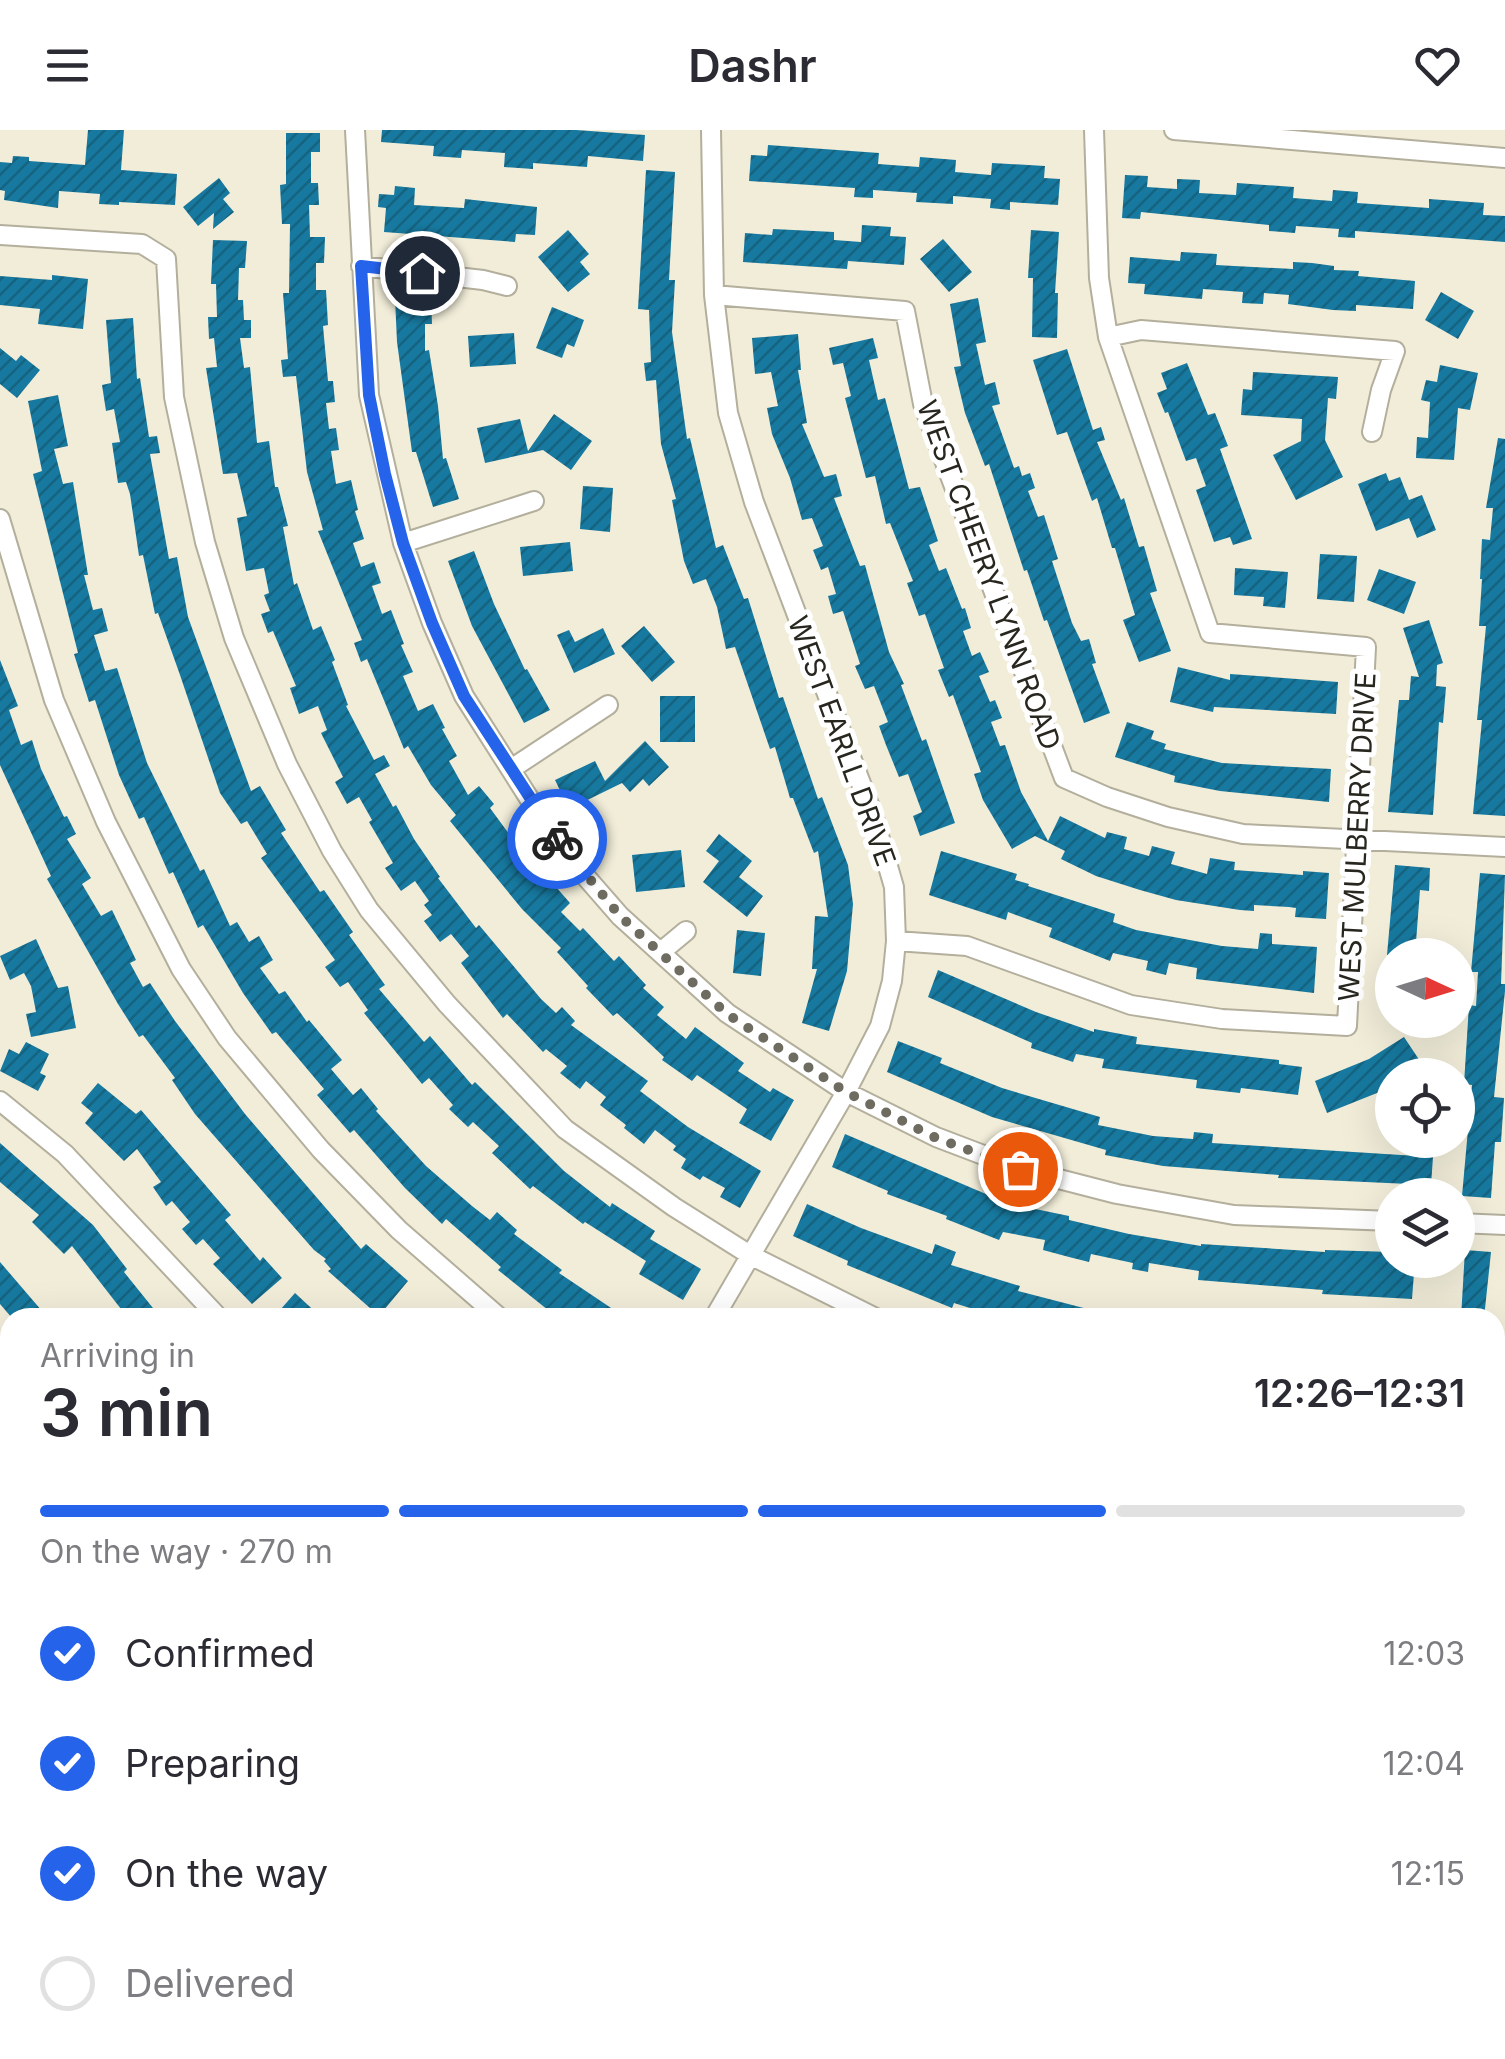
<!DOCTYPE html>
<html lang="en">
<head>
<meta charset="utf-8">
<style>
	:root { --surface:#fff; --page:#f2f2f3; --text:#2b2b33; --muted:#7c7c81; --line:#e1e1e2; --accent:#2563eb }
	body { margin:0; font-family:Inter,sans-serif; background:var(--page); color:var(--text); height:100vh; display:flex; flex-direction:column; font-size:38px; white-space:nowrap }
	* { box-sizing:border-box; margin:0 }
	p { font-size:32px; color:var(--muted) }
	.icon { flex:none; width:55px; height:55px; fill:none; stroke:currentColor; stroke-width:2; stroke-linecap:round; stroke-linejoin:round }
	.map { position:relative; flex:1; overflow:hidden }
	.drawer { position:absolute; left:0px; top:1178px; width:1505px; height:752px; display:flex; flex-direction:column; background:var(--surface); border-radius:30px 30px 0 0; box-shadow:0 10px 40px #0002 }
	.drawer>* { flex:none }
	.needle { width:65px; rotate:94deg }
	.fabs { position:absolute; left:1375px; top:808px; display:grid; gap:20px }
	.fabs a { display:grid; place-items:center; width:100px; height:100px; border-radius:50%; background:var(--surface); box-shadow:0 10px 40px #0002; font-size:50px }
	.pin { position:absolute; display:grid; place-items:center; width:85px; height:85px; color:#fff; margin:-42px; border:5px solid #fff; border-radius:50%; box-shadow:0 2px 10px #0007 }
	.courier { position:absolute; display:grid; place-items:center; width:100px; height:100px; margin:-50px; border:8px solid #2563eb; border-radius:50%; background:#fff; color:#222; box-shadow:0 2px 12px #0007 }
	.head em { font-style:normal; font-weight:600 }
	.head div { display:flex; flex-direction:column-reverse }
	.head { display:flex; align-items:center; justify-content:space-between; height:170px; padding:0 40px }
	h1 { font-size:65px; font-weight:600; line-height:75px }
	.bar { display:grid; grid-template-columns:repeat(4,1fr); gap:15px 10px; align-content:center; height:120px; padding:0 40px }
	.bar i { height:12px; border-radius:8px; background:var(--line) }
	.bar .current { background:var(--accent) }
	.bar p { grid-column:span 4 }
	ol { padding:0 40px; list-style:none }
	li { display:flex; align-items:center; gap:30px; height:110px }
	li p { margin-inline-start:auto }
	li .icon { padding:10px; border-radius:50%; background:var(--accent); color:#fff; stroke-width:4 }
	li:last-child { color:var(--muted) }
	li i { width:55px; height:55px; border:5px solid var(--line); border-radius:50% }
	header { display:flex; justify-content:space-between; align-items:center; height:130px; padding:0 40px; background:var(--surface); font-size:45px; font-weight:600 }
	.map>svg:first-child { display:block }
</style>
</head>
<body>
<header><svg class="icon" aria-label="menu" viewBox="0 0 24 24"><path d="M4 6h16M4 12h16M4 18h16"/></svg>Dashr<svg class="icon" aria-label="heart" viewBox="0 0 24 24"><path d="M12 20l-8-8c-3-5 5-10 8-4 3-6 11-1 8 4z"/></svg></header>
<div class="map">
<svg width="1505" height="1929" viewBox="0 0 1505 1929">
	<defs>
		<pattern id="building-hatch" width="6" height="6" patternUnits="userSpaceOnUse" patternTransform="scale(2.5)"><rect width="6" height="6" fill="#17799f"/><path d="M-1 1l2-2M0 6l6-6M5 7l2-2" fill="none" stroke="#156381"/></pattern>
	</defs>
	<rect width="100%" height="100%" fill="#f1edd9"/>
	<path fill="#e8e2c7" d="M577,1920h548v9h-549z"/>
	<path fill="#e3d7a1" d="M1243,1920h207v9h-207z"/>
	<path fill="url(#building-hatch)" d="M88,0h36l-3,40 56,4 -2,31 -56,-3v3l-20,-1 1,-10 -41,-3 -1,17 -54,-8 1,-9 -5,-1v-28l12,1 1,-7 16,1v4l56,4z
		M382,0h194l69,5 -2,26 -55,-5 -1,11 -54,-4v6l-29,-2 1,-14 -43,-3 -1,8 -28,-2 1,-10 -53,-4z
		M286,3h34v19h-9v31h7l1,22h-10l1,32h15l-1,26h-8v27h10l2,35 -5,1 5,55h5l2,21 -9,1 3,26 7,-1 3,22 -8,1 5,33 15,-4 7,30 -3,1 9,28 -11,4 8,24 13,-5 7,21 -9,3 10,28 9,-4 13,34 -3,1 12,27 -10,4 15,35 15,-7 12,24 -3,1 15,27 -8,5 19,34 11,-9 15,18 -4,4 36,49 2,-2 42,48 -9,9 19,19 3,-3 31,33 5,-5 27,29 -3,3 21,19 -7,8 29,24 9,-12 49,36 -6,8 32,21 3,-4 21,12 -23,41 -32,-18 8,-14 -50,-34 -5,6 -30,-21 2,-3 -47,-44 -4,3 -27,-28 2,-2 -31,-34 4,-4 -39,-39 -72,-88 6,-6 -25,-30 -23,-39 -4,3 -37,-90 -6,3 -7,-19 8,-3 -44,-109 5,-1 -16,-58 -11,-96 -13,1 -2,-17 7,-1 -5,-66h6l1,-69h-8l-2,-39 6,-1z
		M768,15l111,8 -1,11 41,3 1,-10 36,3 -1,12 36,3 1,-12 53,3 -1,12 16,1 -2,26 -48,-3v8l-20,-2 1,-9 -38,-3v8l-37,-2 1,-9 -44,-3v8l-19,-1 1,-9 -106,-7 2,-26 16,1z
		M646,40l29,2 -6,108h6l-3,52 15,107 3,-1 26,110 7,-3 21,54 4,-1 31,100 4,-1 35,102 4,-2 26,68 5,39 -6,67 -18,60 -27,-8 15,-54h-5l3,-53 13,1 -10,-66 -4,2 -21,-55h-3l-15,-51 -5,2 -35,-102 -9,2 -9,-42 -11,-28 -13,5 -9,-23 -12,-61 4,-1 -15,-55 -5,-64 -10,1 -2,-18 7,-1 -2,-52 -11,-1z
		M1125,45l23,1 -1,11 30,2v-10l23,1 -1,13 37,2 1,-12 57,4 -1,11 39,3 1,-11 25,2 -1,11 72,5v-9l55,4 -1,12 22,1v26l-150,-11v7l-17,-1 1,-8 -43,-3 -1,7 -26,-2v-6l-128,-13 -1,7 -18,-1z
		M219,48l11,15 -7,6 11,13 -21,17 1,-16 -16,13 -15,-19z
		M395,56l20,2 -1,17 50,3 1,-9 72,8 -2,28 -19,-1 -1,8 -131,-10 2,-24 -8,-1 1,-13 15,1z
		M862,95l29,2 -1,9 16,1 -2,28 -56,-4 -1,8 -104,-7 2,-29 27,2 1,-6 61,3v8l27,2z
		M568,100l21,24 -9,8 10,12 -22,18 -30,-35z
		M1031,100l28,2 -4,61h3l-1,45 -25,-1 1,-59h-5z
		M943,109l29,33 -23,20 -29,-33z
		M213,110l34,1 -2,27h-6l-1,32h5l1,20h7v18h-11l4,30 6,-1 7,76 12,-2 6,46h3l10,39 -5,1 11,58 3,-2 16,47 8,-4 14,34 -3,2 16,43 -2,1 28,54 10,-5 6,11 -15,8 18,33 3,-2 18,34 26,38 -2,1 38,50 3,-3 62,74 15,14 6,-6 13,14 -4,4 77,56 -8,10 48,36 73,44 -21,37 -20,-11 5,-9 -22,-12 -3,4 -19,-12 5,-9 -13,-9 3,-4 -21,-16 -11,14 -20,-16 2,-3 -26,-20 6,-8 -20,-16 -6,8 -20,-16 7,-7 -21,-17 -3,3 -36,-38 -4,4 -42,-55 8,-7 -18,-22 -11,8 -16,-21 8,-6 -8,-10 5,-4 -14,-20 -14,10 -16,-23 8,-5 -24,-41 3,-2 -13,-23 -12,7 -12,-22 8,-5 -22,-44 6,-3 -9,-24 -19,8 -9,-26 6,-2 -23,-55 -5,2 -7,-19 9,-3 -6,-16 5,-2 -5,-25 -18,3 -9,-53 10,-2 -10,-43 -14,1 -17,-106 11,-1 -3,-29 -5,1 -1,-22h9l-1,-33h-5z
		M1181,122l36,2 -1,11 77,4v-7l19,1 22,3v4l25,1 -1,5 57,5 -2,28 -57,-4v6l-23,-1 -45,-6 1,-9 -25,-2 -1,11 -21,-1 1,-11 -40,-3 -1,10 -58,-5 1,-10 -17,-1 2,-26 50,4z
		M52,145l36,4 -5,50 -45,-5 2,-15 -40,-4v-29l52,4z
		M1441,162l33,19 -16,28 -33,-19z
		M431,167l1,27h-7v27l4,-1 9,56 5,53 3,-1 13,41 -26,8 -17,-55h-4l-15,-110 -2,-44z
		M978,168l8,44 -10,2 9,41 10,-3 5,22 -8,2 22,62 5,-2 3,10 8,-3 5,15 -7,3 10,26 6,-2 14,44 -6,2 20,62 9,18 8,-2 7,24 -4,1 18,49 -26,10 -37,-103 -3,1 -17,-51 -3,1 -35,-107 -4,2 -20,-53 -11,-46 7,-1 -11,-62z
		M552,177l32,13 -10,27 -7,-3 -5,14 -26,-10z
		M133,188l4,61 3,-1 9,59 8,-1 3,17 -10,1 19,105 8,-2 11,60 63,174 9,-5 26,44 -5,3 39,59 4,-2 29,42 -4,3 36,50 -6,4 45,53 6,-6 42,49 3,-3 89,89 46,36 2,-4 43,28 -5,8 51,30 -18,31 -44,-26 7,-13 -61,-39 -2,2 -50,-38 -3,3 -38,-36 7,-7 -26,-24 -5,5 -19,-18 4,-4 -24,-27 -7,6 -58,-71 4,-3 -20,-28 -8,5 -15,-20 10,-7 -74,-102 6,-4 -20,-33 -6,3 -21,-31 -40,-118 -22,-62 -3,1 -12,-59 -4,1 -9,-62 -4,-12 -8,1 -6,-40 8,-1 -6,-33 -8,2 -4,-26 9,-2 -5,-63z
		M514,203l2,31 -46,3 -2,-31z
		M798,204l3,36h-3l9,53 -5,1 22,53 12,-3 6,22 -8,2 26,68 5,-1 24,87 15,32 -3,1 21,56 4,-2 29,84 -35,13 -7,-20 9,-4 -14,-38 -9,3 -13,-32 -7,-19 9,-4 -14,-36 -9,3 -10,-23 5,-2 -17,-53 -10,3 -5,-18 8,-2 -8,-27 -7,3 -8,-20 10,-4 -11,-28 -10,2 -12,-42 -18,-44 -5,-26 11,-2 -7,-34 -16,2 -3,-36z
		M873,208l5,20 -9,2 9,40 7,-2 24,91 11,-2 18,54 -9,4 10,26 7,-3 16,41 3,-1 6,20 -8,3 9,25 8,-4 9,20 -10,4 11,26 5,-2 7,18 -11,4 9,24 5,-1 16,47 27,49 12,-25 45,22 2,-6 20,5 -3,12 25,7 3,-10 23,6 -4,12 36,10 3,-16 25,4 -1,8 69,5v-4l26,2 -3,46 -31,-2 1,-9 -7,-1 -35,-2v6l-14,-1 -64,-10 -36,-10 -44,-14 -35,-17 4,-8 -30,-15 -23,13 -29,-49 -9,-26 7,-2 -28,-77 -4,2 -11,-27 6,-2 -19,-54 -6,2 -12,-33 6,-2 -23,-58 -4,1 -11,-48 -9,2 -21,-80 6,-2 -8,-33 -10,2 -4,-17z
		M0,218l16,13 5,-6 19,15 -23,28 -17,-14z
		M1067,219l26,81 8,-3 4,13 -8,2 24,58 3,-2 15,49 5,-1 13,45 -7,2 21,58 -32,11 -16,-42 12,-5 -20,-67h-3l-15,-50 -5,3 -25,-69 -10,3 -24,-75z
		M1187,233l21,52 7,-2 13,33 -8,3 32,90 -19,6 -3,-8 -16,5 -18,-52 10,-4 -10,-28 -10,3 -18,-49 -3,1 -8,-20 10,-4 -6,-16z
		M1440,235l38,8 -8,37 -12,-2 -4,52 -38,-2 1,-21 11,1 2,-36 -9,-2 5,-20 11,2z
		M1253,242l85,5 -2,22 -8,-1 -3,42 18,37 -47,23 -23,-45 28,-14 1,-22 -61,-4 2,-26 9,1z
		M58,265l10,51 -14,3 9,35 10,-2 15,93h-4l9,35 9,-2 6,23 -14,4 11,36 12,-3 30,95 53,108 4,-2 26,57 7,-4 12,20 10,-6 14,24 -13,8 19,26 6,-3 22,31 2,-2 33,40 -11,9 22,26 8,-7 17,21 -2,2 50,55 46,40 18,14 7,-8 20,18 -3,4 48,36 -3,3 67,45h-68l-60,-48 3,-3 -55,-48 -4,5 -37,-36 -51,-58 -4,3 -33,-38 7,-6 -48,-57 -4,2 -29,-41 -40,-68 -5,3 -25,-56 -4,2 -25,-57 -5,2 -20,-44 -24,-75 -6,2 -15,-48 4,-1 -45,-179 9,-3 -14,-70z
		M554,284l38,27 -21,29 -28,-20 -58,13 -8,-35 43,-9 8,32z
		M1498,308l7,1v377l-32,-2 9,-94h-5l9,-94h-7l3,-47h-2l2,-40 8,1 3,-32h-7z
		M1386,343l3,8 11,-4 9,23 13,-5 14,35 -19,8 -8,-20 -33,13 -18,-47z
		M583,356l30,2 -3,44 -30,-3z
		M570,412l3,29 -50,5 -3,-29z
		M474,421l20,53 31,66 2,-1 23,41 -26,13 -52,-97 -24,-65z
		M1320,424l37,2 -3,46 -37,-3z
		M1235,438l53,4 -3,36 -22,-2 1,-9 -30,-2z
		M1379,439l37,13 -12,32 -37,-14z
		M1429,490l14,43 -6,2 -1,21 10,1 -3,36 -4,-1 -6,93 -45,-3 11,-112h10l2,-24 8,1 -16,-49z
		M644,496l31,36 -23,20 -31,-36z
		M603,498l12,26 -41,19 -17,-38 12,-5 6,12z
		M0,530l18,46 -9,4 12,35 11,-5 9,29 23,48 3,-1 9,18 -9,5 24,39 -9,6 19,32 11,-6 24,50 -6,3 13,24 7,-4 25,38 70,93 116,135 5,-5 42,37 -29,35 -51,-45 3,-2 -7,-8 2,-2 -12,-9 -119,-136 -23,-34 3,-2 -32,-43 -4,2 -21,-33 -71,-125 4,-3 -51,-111z
		M1178,537l52,13v-6l108,8 -2,32 -122,-7 -1,5 -43,-10z
		M660,566h35v46h-35z
		M1127,592l27,9 -3,8 15,5 -2,5 58,14 109,6 -2,33 -109,-11 -46,-9 1,-6 -60,-19z
		M645,611l24,26 -20,19 -6,-7 -13,13 -8,-9 -53,26 -14,-29 40,-19 10,20z
		M719,704l33,27 -13,16 24,19 -16,21 -44,-35 16,-21 -13,-10z
		M681,720l4,37 -49,5 -4,-37z
		M941,721l76,23 -2,6 14,4 -1,2 87,28 -2,8 23,8 86,16 36,3 2,-16 12,1v10l45,3 -3,46 -118,-14 1,-11 -28,-5 -3,12 -20,-5 2,-9 -35,-8 -3,8 -61,-24 3,-9 -44,-16 -2,8 -77,-25z
		M1395,735l35,3 -1,23 -9,-1 -5,65h-28z
		M1480,743l25,2 -4,109h4v7l-11,106 10,1 -3,44h-6l-4,56 -29,-2 10,-111 -8,-1 5,-79 7,1 2,-34h-7z
		M737,800l28,3 -4,43 -28,-3z
		M36,809l22,49 10,-2 8,42 -45,9 -5,-23 10,-2 -5,-26 -7,-13 -14,7 -10,-24z
		M938,840l98,42 58,20v-3l43,8 -1,7 143,16v4l23,3 -4,28 -57,-7 -1,5 -44,-5 1,-8 -95,-12 2,-9 -28,-5 -3,8 -42,-14 1,-5 -104,-46z
		M1404,907l16,24 -21,14h-7v11l-5,3 -60,24 -12,-32 54,-22z
		M898,911l44,17 -2,5 62,25 98,29 -2,8 55,11 40,3 1,-7 19,2 -1,9 221,14 -2,28 -153,-7 1,-3 -116,-9 -58,-11 1,-5 -114,-33 -105,-45z
		M26,912l23,12 -9,19 6,3 -8,15 -38,-20 9,-22 10,5z
		M98,953l38,31 5,-4 90,105 -6,5 35,41 3,-4 19,21 -30,26 -39,-40 7,-6 -17,-19 -7,6 -14,-16 8,-7 -18,-21 -6,5 -13,-19 8,-5 -24,-33 -13,12 -39,-38 8,-10 -12,-10z
		M845,1004l162,69 62,13v4l60,14 72,12v-2l124,8v-2l67,2v8h23l-3,39 -90,-5 1,-4 -125,-10 1,-9 -50,-8 -1,9 -16,-3 1,-6 -42,-9 -2,8 -20,-5 -26,-7 2,-10 -42,-8 -4,8 -53,-21 1,-3 -60,-22 1,-3 -56,-24z
		M0,1013l93,82 34,44 -3,3 37,46h-33l-56,-72 -8,8 -32,-32 7,-7 -39,-33z
		M807,1074l54,24 71,26 3,-10 21,8 -5,13 69,21 -2,5 85,22v5h-101l-48,-15 -2,5 -105,-43 1,-4 -55,-25z
		M1465,1120l26,2 -7,66h-23z
		M0,1132l48,56h-36l-12,-14z
		M295,1163l27,25h-49z"/>
	<g fill="none" stroke-linecap="round" stroke-linejoin="round">
		<g stroke="#b3af9c" stroke-width="22">
			<path id="minor" d="M355,0l14,265 34,148 29,80 32,73 77,121 38,52 41,47 107,97 119,79 90,45 84,32 97,25 117,21 158,6
				M711,0l3,165 14,118 26,89 119,313 21,72 2,54 -4,40 -12,45 -34,66 -132,226
				M1174,0l331,28
				M0,105l142,9 24,15 8,138 31,145 29,96 53,126 45,87 37,59 78,94 118,125 109,78 76,48 126,63
				M361,136l122,14 24,6
				M714,165l191,16 18,93 141,374 43,19 61,20 75,17 262,13
				M1108,207l33,-7 254,21 -14,39 -9,42
				M0,389l54,181 52,122 75,147 46,69 94,112 78,80 101,88
				M403,413l131,-42
				M511,639l97,-64
				M896,811l71,5 164,59 91,14 125,7 19,-379 -156,-14 -102,-296 -9,-59 -5,-148
				M662,821l24,-20
				M0,971l65,53 154,164
				M1458,1093l47,2
				M0,1230l10,11
				M1495,1477l10,1
				M0,1509l10,11
				M0,1761l10,-131
				M179,1929v-9
				M366,1929l1,-9
				M561,1929v-9
				M854,1929l1,-9
				M1111,1929v-9
				M1498,1929l7,-128"/>
		</g>
		<use href="#minor" stroke="#fff" stroke-width="18"/>
	</g>
	<g fill="none" stroke-linecap="round" stroke-linejoin="round">
		<path stroke="#6e6c60" stroke-width="10" stroke-dasharray="0 18" d="M557,709l63,77 107,98 119,78 90,46 84,31"/>
		<path stroke="#2563eb" stroke-width="12" d="M422,143l-61,-7 8,129 16,79 18,69 29,80 32,73 93,143"/>
	</g>
	<g text-anchor="middle" stroke-width="10" stroke-linejoin="round" paint-order="stroke">
		<g font-size="28" fill="#28271f" stroke="#fff">
			<text transform="translate(989 445) rotate(70)" y="10">WEST CHEERY LYNN ROAD</text>
			<text transform="translate(842 611) rotate(70)" y="10">WEST EARLL DRIVE</text>
			<text transform="translate(1357 707) rotate(-87)" y="10">WEST MULBERRY DRIVE</text>
		</g>
	</g>
</svg>
<div class="fabs">
<a><svg class="needle" viewBox="-14 -14 28 28"><path d="M0-13l5 13h-10z" fill="#e53935"/><path d="M0 13l5-13h-10z" fill="#7c7c81"/></svg></a>
<a><svg class="icon" aria-label="locate" viewBox="0 0 24 24"><circle cx="12" cy="12" r="6"/><path d="M12 2v4M12 18v4M2 12h4M18 12h4"/></svg></a>
<a><svg class="icon" aria-label="layers" viewBox="0 0 24 24"><path d="M12 4l9 5-9 5-9-5zM3 14l9 5 9-5"/></svg></a>
</div>
<div class="pin" style="left:1020px;top:1039px;background:#ea580c"><svg class="icon" aria-label="bag" viewBox="0 0 24 24"><path d="M5 8h14l-1 12H6zM9 8a3 3 0 0 1 6 0"/></svg></div>
<div class="pin" style="left:422px;top:143px;background:#1f2937"><svg class="icon" aria-label="home" viewBox="0 0 24 24"><path d="M3 11l9-7 9 7M6 9v11h12V9"/></svg></div>
<div class="courier" style="left:557px;top:709px"><svg class="icon" aria-label="bike" viewBox="0 0 24 24"><circle cx="6" cy="16" r="4"/><circle cx="18" cy="16" r="4"/><path d="M6 16l4-8h5l3 8M10 8l3 8H6M13 5h3"/></svg></div>
<section class="drawer">
<div class="head"><div><h1>3 min</h1><p>Arriving in</p></div><em>12:26–12:31</em></div>
<div class="bar"><i class="current"></i><i class="current"></i><i class="current"></i><i></i><p>On the way · 270 m</p></div>
<ol>
<li><svg class="icon" aria-label="check" viewBox="0 0 24 24"><path d="M5 12l5 5 9-10"/></svg>Confirmed<p>12:03</p></li>
<li><svg class="icon" aria-label="check" viewBox="0 0 24 24"><path d="M5 12l5 5 9-10"/></svg>Preparing<p>12:04</p></li>
<li><svg class="icon" aria-label="check" viewBox="0 0 24 24"><path d="M5 12l5 5 9-10"/></svg>On the way<p>12:15</p></li>
<li><i></i>Delivered</li>
</ol>
</section>
</div>
</body>
</html>
